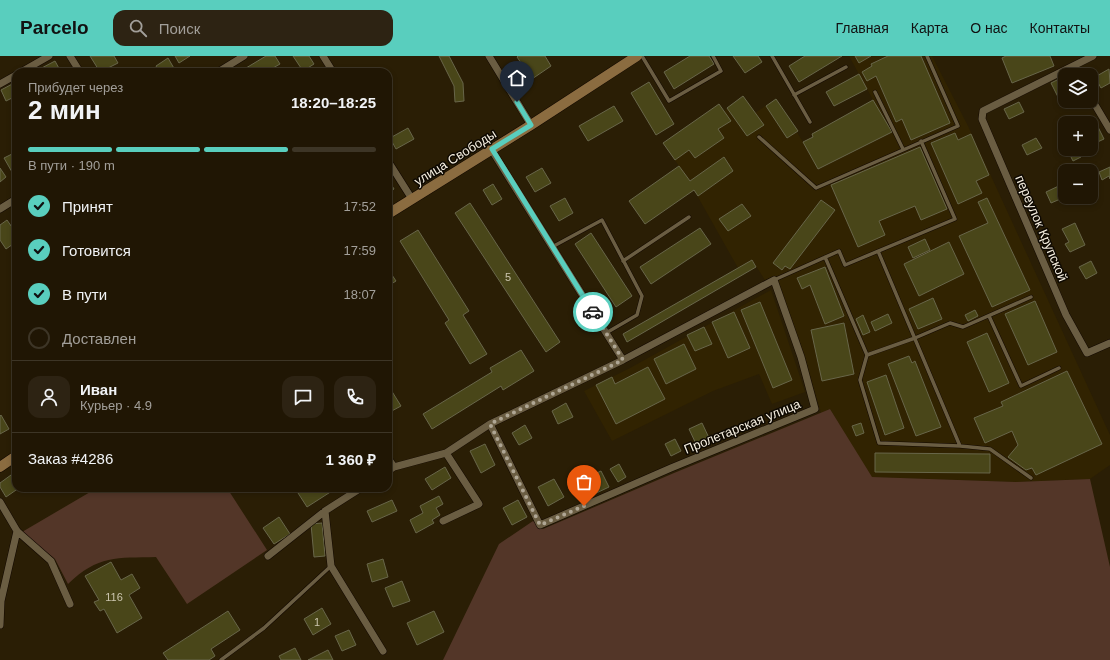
<!DOCTYPE html>
<html lang="ru">
<head>
<meta charset="utf-8">
<style>
	:root { --surface:#201604; --page:#2d2313; --text:#f1f3f6; --muted:#a29f9a; --line:#3d3526; --accent:#59cebe }
	body { margin:0; font-family:Helvetica,sans-serif; background:var(--page); color:var(--text); height:100vh; display:flex; flex-direction:column; font-size:15px; white-space:nowrap }
	* { box-sizing:border-box; margin:0 }
	p { font-size:13px; color:var(--muted) }
	.icon { flex:none; width:22px; height:22px; fill:none; stroke:currentColor; stroke-width:2; stroke-linecap:round; stroke-linejoin:round }
	.map { position:relative; flex:1; overflow:hidden }
	.sheet { position:absolute; left:12px; top:12px; width:380px; height:424px; display:flex; flex-direction:column; background:var(--surface); border-radius:12px; box-shadow:0 2px 6px #0003,0 0 0 1px var(--line) }
	.sheet>* { flex:none }
	.tools { position:absolute; left:1058px; top:12px; display:grid; gap:8px }
	.tools a { display:grid; place-items:center; width:40px; height:40px; border-radius:8px; background:var(--surface); box-shadow:0 2px 6px #0003,0 0 0 1px var(--line); font-size:20px }
	.pin { position:absolute; display:grid; place-items:center; width:34px; height:34px; color:#fff; margin:-41px -17px; border-radius:50% 50% 50% 0; rotate:-45deg; box-shadow:0 0 4px #0007 }
	.pin .icon { rotate:45deg }
	.courier { position:absolute; display:grid; place-items:center; width:40px; height:40px; margin:-20px; border:3px solid #59cebe; border-radius:50%; background:#fff; color:#222; box-shadow:0 1px 5px #0007 }
	.overview em { font-style:normal; font-weight:800 }
	.overview div { display:flex; flex-direction:column-reverse }
	.overview { display:flex; align-items:center; justify-content:space-between; height:68px; padding:0 16px }
	h1 { font-size:26px; font-weight:800; line-height:30px }
	.bar { display:grid; grid-template-columns:repeat(4,1fr); gap:6px 4px; align-content:center; height:48px; padding:0 16px }
	.bar i { height:5px; border-radius:3px; background:var(--line) }
	.bar .on { background:var(--accent) }
	.bar p { grid-column:span 4 }
	.line { display:flex; align-items:center; gap:10px; padding:0 16px; border-top:1px solid var(--line) }
	.line div { flex:1 }
	.round { display:grid; place-items:center; flex:none; width:42px; height:42px; border-radius:12px; background:var(--page) }
	ol { padding:0 16px; list-style:none }
	li { display:flex; align-items:center; gap:12px; height:44px }
	li p { margin-inline-start:auto }
	li .icon { padding:4px; border-radius:50%; background:var(--accent); color:#111; stroke-width:4 }
	li:last-child { color:var(--muted) }
	li i { width:22px; height:22px; border:2px solid var(--line); border-radius:50% }
	header { display:flex; align-items:center; gap:24px; box-sizing:border-box; height:56px; padding:0 20px; background:var(--accent); color:#111 }
	header strong { font-size:19px }
	nav { display:flex; gap:22px; margin-inline-start:auto; font-size:14px }
	.search { width:280px; height:36px; background:var(--page); display:flex; align-items:center; gap:10px; box-sizing:border-box; padding:0 14px; border-radius:12px; color:var(--muted); font-size:15px }
	.map>svg:first-child { display:block }
</style>
</head>
<body>
<header>
<strong>Parcelo</strong>
<div class="search"><svg class="icon" aria-label="search" viewBox="0 0 24 24"><circle cx="10" cy="10" r="6"/><path d="M15 15l6 6"/></svg>Поиск</div>
<nav><a>Главная</a><a>Карта</a><a>О нас</a><a>Контакты</a></nav>
</header>
<div class="map">
<svg width="1110" height="604" viewBox="0 0 1110 604">
	<rect width="100%" height="100%" fill="#2a1e05"/>
	<path fill="#312301" d="M849,0h83l36,70 142,309v30l-20,14 -74,3 -145,-5 -41,-68 -9,4 -16,-56 -30,-81 -10,4 -13,-20 -14,8 -44,-78 -49,34 -16,-23 50,-35 -16,-23 56,-39 5,7 19,-15 12,17 21,-14 27,43 9,-5v-3l61,-34z
		M771,234l34,102 -33,12 -13,-30 -46,17 -101,50 -28,-50 46,-23z"/>
	<path fill="#533628" d="M830,353l42,68 144,5 74,-3 20,88v93h-667l56,-116 34,-23 10,8 131,-56z
		M97,432h130l40,62 -80,54 -31,-47c-39,1 -58,-2 -88,27l-13,-25 -33,-27z"/>
	<path fill="#494619" stroke="#68664a" d="M90,0h24l4,7 -18,9z
		M175,0h15l-11,7z
		M266,0h9l5,8 -14,8h-17l-3,-4z
		M293,0h16l5,8 -11,7z
		M439,0h10l14,27 1,18 -9,1 -1,-16z
		M518,0h27l6,10 -19,13 -15,-22z
		M690,0h19l5,8 -40,25 -10,-17z
		M733,0h25l4,6 -17,11z
		M805,0h37l-43,26 -10,-16z
		M855,0h16l-12,7z
		M888,0h33l29,67 -39,17 -9,-21 -6,3 -20,-46 -9,5 -5,-9 10,-6 -1,-2z
		M1006,0h44l4,10 -42,17 -10,-25z
		M168,2l7,12 -3,2h-13l-3,-6z
		M55,5l6,11h-25v-1z
		M1109,13l1,14 -9,5 -6,-11z
		M859,18l8,15 -33,17 -8,-14z
		M1065,20v17l-7,4 -7,-14z
		M16,26v14l-10,5 -5,-11z
		M649,26l25,42 -18,11 -25,-42z
		M743,40l21,29 -17,11 -20,-28z
		M776,43l22,32 -11,7 -21,-32z
		M873,44l19,32 -74,37 -15,-27 10,-5 -1,-3z
		M1019,46l5,10 -15,7 -5,-10z
		M719,48l12,17 -13,8 6,9 -29,20 -6,-8 -14,10 -12,-17z
		M614,50l9,15 -35,20 -9,-15z
		M1096,67l8,16 -13,6v-19z
		M408,72l6,11 -18,10 -6,-11z
		M955,77l3,7 13,-6 18,41 -13,6 6,12 -24,11 -27,-61z
		M1036,82l6,10 -15,7 -5,-10z
		M920,91l27,62 -26,11 -6,-14 -36,15 6,14 -27,12 -27,-62z
		M1078,95l3,6 -8,4 -3,-6z
		M16,96v18l-4,2 -8,-14z
		M724,101l9,14 -35,25 -4,-6 -49,34 -16,-23 50,-35 11,15z
		M1110,111v12l-1,-3 -7,4 -3,-8z
		M0,112l6,9 -6,5z
		M542,112l9,15 -16,9 -9,-15z
		M388,123l6,10 -6,4z
		M1065,127v14l-14,6 -5,-11z
		M493,128l9,15 -10,6 -9,-15z
		M565,142l8,15 -14,8 -9,-15z
		M987,142l43,92 -38,17 -33,-71 29,-13 -10,-21z
		M821,144l14,10 -45,59 -5,-3 -3,4 -9,-7z
		M470,147l90,139 -14,10 -91,-139z
		M742,148l9,12 -23,15 -9,-12z
		M7,164l9,13v9l-10,7 -6,-9v-15z
		M1075,167l10,22 -15,7 -5,-8 4,-2 -7,-13z
		M700,172l11,16 -60,40 -11,-17z
		M418,174l51,81 -6,4 24,39 -17,10 -25,-41 4,-3 -49,-79z
		M591,177l41,63 -16,11 -41,-63z
		M925,183l5,11 -17,8 -5,-11z
		M949,186l15,32 -45,22 -15,-32z
		M752,204l4,7 -129,75 -4,-8z
		M1091,205l6,12 -11,6 -7,-12z
		M825,211l19,49 -19,8 -15,-39 -8,4 -5,-11z
		M388,213l8,12 -8,5z
		M933,242l9,21 -24,10 -9,-20z
		M1035,245l22,51 -29,13 -23,-51z
		M760,246l32,78 -19,8 -32,-78z
		M975,254l3,6 -10,5 -3,-6z
		M734,256l16,36 -22,10 -16,-36z
		M888,258l4,9 -17,8 -4,-9z
		M863,259l7,17 -7,3 -7,-16z
		M844,267l10,51 -32,7 -11,-51z
		M704,271l8,17 -17,7 -8,-16z
		M987,277l22,50 -20,9 -22,-50z
		M684,288l12,25 -30,15 -12,-25z
		M521,294l13,21 -31,19 -2,-4 -69,43 -9,-15 69,-42 -2,-4z
		M909,300l3,7 3,-2 26,66 -25,9 -28,-72z
		M648,311l17,32 -49,25 -20,-39 16,-8 3,7z
		M1067,315l35,73 -66,31 -4,-7 -6,2 -18,-13 10,-12 -6,-14 -27,12 -11,-25 29,-12 -2,-4z
		M886,319l18,53 -19,7 -18,-53z
		M388,329l13,21 -13,7z
		M566,347l7,14 -15,7 -6,-13z
		M1,359l8,14 -9,5v-18z
		M702,367l8,17 -13,6 -8,-17z
		M861,367l3,10 -8,3 -4,-10z
		M525,369l7,13 -13,7 -7,-12z
		M675,383l6,12 -10,5 -6,-12z
		M485,388l10,21 -14,8 -11,-22z
		M875,397l115,1v19l-115,-1z
		M619,408l7,13 -8,5 -8,-13z
		M445,411l6,11 -19,12 -7,-11z
		M601,415l8,16 -17,8 -8,-16z
		M11,419l5,8v5h3l-13,9 -6,-10v-4z
		M554,423l10,18 -16,9 -10,-19z
		M305,432h25l2,3 -25,16 -9,-14z
		M439,440l4,8 -7,4 4,7 -8,5 2,3 -18,10 -6,-13 13,-7 -3,-7z
		M392,444l5,11 -25,11 -5,-11z
		M518,444l9,17 -15,8 -9,-17z
		M279,461l11,17 -16,10 -11,-16z
		M322,467l3,33 -11,1 -3,-33z
		M383,503l5,18 -16,5 -5,-18z
		M111,506l10,18 11,-6 8,14 -11,7 13,23 -25,15 -13,-24 -4,2 -6,-9 5,-2 -14,-24z
		M402,525l8,20 -17,6 -8,-19z
		M322,552l9,16 -18,11 -9,-16z
		M228,555l12,19 -29,19 4,7 -6,4h-41l-5,-7z
		M434,555l10,21 -27,13 -10,-22z
		M349,574l7,15 -14,6 -7,-15z
		M295,592l6,12h-20l-2,-4z
		M328,594l5,10h-25z"/>
	<g fill="none" stroke-linecap="round" stroke-linejoin="round">
		<g stroke="#120800" stroke-width="4.5">
			<path id="service" d="M642,0l27,45 52,-30 -8,-15
				M772,0l38,66
				M875,36l28,57
				M794,39l52,-28
				M759,81l57,51 142,-62 -31,-70
				M552,191l50,-27 40,76 -5,19 -31,18
				M878,195l82,195
				M825,201l42,98
				M623,205l66,-44
				M774,224l65,-29 6,14 110,-46 -34,-78
				M1031,241l-68,30 -13,-4 -35,15 -48,17 -7,25 19,63 81,3 30,3 41,29
				M989,260l32,70 38,-18
				M221,604l43,-32 67,-62"/>
		</g>
		<g stroke="#120800" stroke-width="8">
			<path id="minor" d="M70,0l10,16
				M323,0l10,16
				M489,0l42,69
				M1093,0l-110,55 -1,8 84,196 21,38 23,-10
				M1072,11l5,8
				M21,16l28,-16
				M218,16l26,-16
				M0,28l16,-9
				M1091,42l19,32
				M491,93l132,211
				M388,105l24,38
				M0,153l16,-10
				M388,402l6,9
				M388,415l6,-4 52,-14 44,-29 133,-64 151,-80 27,77 14,52 -144,59 -131,57 -50,-101
				M0,446l17,29 34,30 19,43
				M325,455l6,55 52,85
				M443,465l36,-17 -33,-51
				M268,500l57,-45 36,-23
				M0,569l1,-24 16,-70"/>
		</g>
		<g stroke="#120800" stroke-width="11">
			<path id="secondary" d="M388,158l143,-89 106,-69
				M0,411l16,-11"/>
		</g>
		<use href="#service" stroke="#6a5d42" stroke-width="3.5"/>
		<use href="#minor" stroke="#6a5d42" stroke-width="7"/>
		<use href="#secondary" stroke="#8b6c40" stroke-width="10"/>
	</g>
	<g fill="none" stroke-linecap="round" stroke-linejoin="round">
		<path stroke="#afa694" stroke-width="4" stroke-dasharray="0 7.2" d="M584,450l-44,19 -50,-101 133,-64 -30,-48"/>
		<path stroke="#59cebe" stroke-width="5" d="M517,46l14,23 -39,24 101,163"/>
	</g>
	<g text-anchor="middle" stroke-width="3" stroke-linejoin="round" paint-order="stroke">
		<g font-size="11" fill="#ccc6af">
			<text x="508" y="225">5</text>
			<text x="114" y="545">116</text>
			<text x="317" y="570">1</text>
		</g>
		<g font-size="13" fill="#f7f0e1" stroke="#0e0902">
			<text transform="translate(455 101) rotate(-32)" y="5">улица Свободы</text>
			<text transform="translate(1042 172) rotate(67)" y="5">переулок Крупской</text>
			<text transform="translate(742 370) rotate(-22)" y="5">Пролетарская улица</text>
		</g>
	</g>
</svg>
<div class="tools">
<a><svg class="icon" aria-label="layers" viewBox="0 0 24 24"><path d="M12 4l9 5-9 5-9-5zM3 14l9 5 9-5"/></svg></a>
<a>+</a>
<a>−</a>
</div>
<div class="pin" style="left:584px;top:450px;background:#ea580c"><svg class="icon" aria-label="bag" viewBox="0 0 24 24"><path d="M5 8h14l-1 12H6zM9 8a3 3 0 0 1 6 0"/></svg></div>
<div class="pin" style="left:517px;top:46px;background:#1f2937"><svg class="icon" aria-label="home" viewBox="0 0 24 24"><path d="M3 11l9-7 9 7M6 9v11h12V9"/></svg></div>
<div class="courier" style="left:593px;top:256px"><svg class="icon" aria-label="car" viewBox="0 0 24 24"><path d="M5 17H2v-5l4-1 3-4h7l3 4 3 1v5h-3M9 17h6M6 11h13"/><circle cx="7" cy="17" r="2"/><circle cx="17" cy="17" r="2"/></svg></div>
<section class="sheet">
<div class="overview"><div><h1>2 мин</h1><p>Прибудет через</p></div><em>18:20–18:25</em></div>
<div class="bar"><i class="on"></i><i class="on"></i><i class="on"></i><i></i><p>В пути · 190 m</p></div>
<ol>
<li><svg class="icon" aria-label="check" viewBox="0 0 24 24"><path d="M5 12l5 5 9-10"/></svg>Принят<p>17:52</p></li>
<li><svg class="icon" aria-label="check" viewBox="0 0 24 24"><path d="M5 12l5 5 9-10"/></svg>Готовится<p>17:59</p></li>
<li><svg class="icon" aria-label="check" viewBox="0 0 24 24"><path d="M5 12l5 5 9-10"/></svg>В пути<p>18:07</p></li>
<li><i></i>Доставлен</li>
</ol>
<div class="line" style="height:72px"><a class="round"><svg class="icon" aria-label="person" viewBox="0 0 24 24"><circle cx="12" cy="8" r="4"/><path d="M4 21q1-7 8-7t8 7"/></svg></a><div><b>Иван</b><p>Курьер · 4.9</p></div><a class="round"><svg class="icon" aria-label="chat" viewBox="0 0 24 24"><path d="M4 5h16v11H9l-5 4z"/></svg></a><a class="round"><svg class="icon" aria-label="phone" viewBox="0 0 24 24"><path d="M5 4h4l2 5-3 2q2 4 5 5l2-3 5 2v4C11 20 4 13 5 4z"/></svg></a></div>
<div class="line" style="height:52px"><div>Заказ #4286</div><b>1 360 ₽</b></div>
</section>
</div>
</body>
</html>
